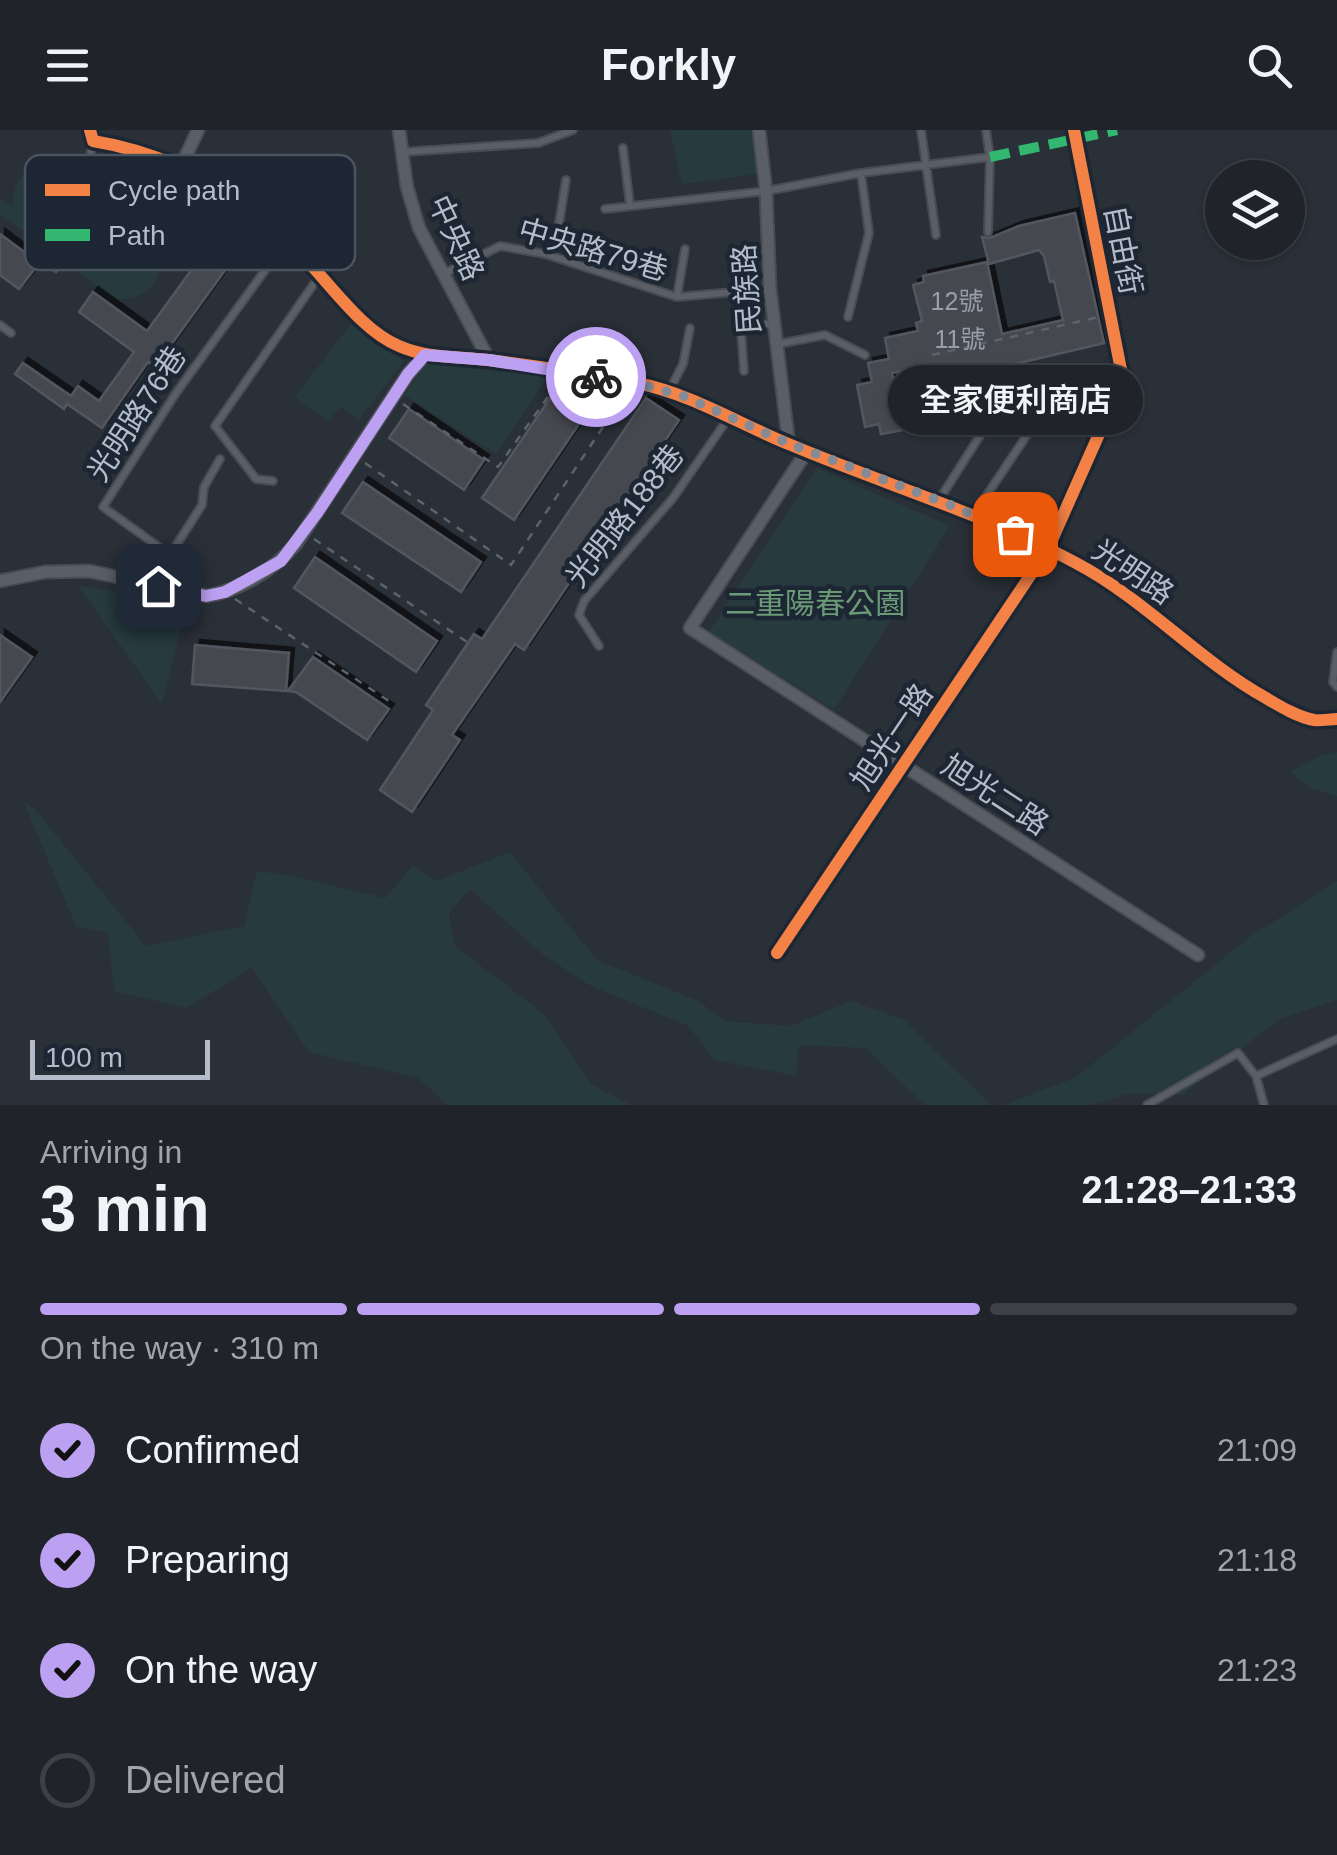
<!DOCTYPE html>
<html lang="en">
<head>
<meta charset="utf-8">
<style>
	:root { --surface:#20242a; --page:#282c32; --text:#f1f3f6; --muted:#a2a4a8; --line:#3d4147; --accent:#bca0f2 }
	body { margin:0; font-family:Helvetica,"Noto Sans TC",sans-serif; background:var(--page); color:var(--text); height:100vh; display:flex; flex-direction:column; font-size:38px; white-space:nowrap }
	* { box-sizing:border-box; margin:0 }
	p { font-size:32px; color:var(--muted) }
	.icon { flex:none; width:55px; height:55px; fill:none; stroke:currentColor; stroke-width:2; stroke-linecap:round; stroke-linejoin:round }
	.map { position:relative; height:975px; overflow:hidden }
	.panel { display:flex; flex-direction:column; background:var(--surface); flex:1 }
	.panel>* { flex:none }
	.fabs { position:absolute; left:1205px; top:30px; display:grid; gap:20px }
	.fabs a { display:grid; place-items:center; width:100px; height:100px; border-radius:50%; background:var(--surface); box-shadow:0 2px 8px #0004,0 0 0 2px var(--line); font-size:50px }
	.scale { position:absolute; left:30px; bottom:25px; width:180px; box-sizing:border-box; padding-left:10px; border:5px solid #b4bcc9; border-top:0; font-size:28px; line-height:35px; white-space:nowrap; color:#b4bcc9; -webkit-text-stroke:8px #1d2633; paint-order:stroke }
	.pin { position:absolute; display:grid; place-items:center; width:85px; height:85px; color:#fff; margin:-42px; border-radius:20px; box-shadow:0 5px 15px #0006 }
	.courier { position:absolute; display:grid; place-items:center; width:100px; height:100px; margin:-50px; border:8px solid #bca0f2; border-radius:50%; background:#fff; color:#222; box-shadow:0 2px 12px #0007 }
	.bubble { position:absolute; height:70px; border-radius:35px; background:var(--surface); box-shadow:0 2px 8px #0004,0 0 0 2px var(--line); font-size:32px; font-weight:600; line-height:70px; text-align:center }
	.headline em { font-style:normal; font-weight:600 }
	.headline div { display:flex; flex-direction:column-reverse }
	.headline { display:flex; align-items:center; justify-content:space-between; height:170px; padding:0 40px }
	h1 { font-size:65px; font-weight:600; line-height:75px }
	.bar { display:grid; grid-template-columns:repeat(4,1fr); gap:15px 10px; align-content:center; height:120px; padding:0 40px }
	.bar i { height:12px; border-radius:8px; background:var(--line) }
	.bar .current { background:var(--accent) }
	.bar p { grid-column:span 4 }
	ol { padding:0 40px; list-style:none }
	li { display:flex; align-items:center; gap:30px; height:110px }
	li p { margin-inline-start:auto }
	li .icon { padding:10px; border-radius:50%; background:var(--accent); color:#111; stroke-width:4 }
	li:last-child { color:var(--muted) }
	li i { width:55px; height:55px; border:5px solid var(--line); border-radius:50% }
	header { display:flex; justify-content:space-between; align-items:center; height:130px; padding:0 40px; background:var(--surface); font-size:45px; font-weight:600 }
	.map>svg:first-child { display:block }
</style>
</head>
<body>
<header><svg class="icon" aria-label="menu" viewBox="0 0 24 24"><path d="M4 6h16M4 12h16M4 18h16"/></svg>Forkly<svg class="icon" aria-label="search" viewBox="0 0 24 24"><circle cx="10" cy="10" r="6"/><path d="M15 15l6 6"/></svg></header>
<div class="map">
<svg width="1337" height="975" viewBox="0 0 1337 975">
	<defs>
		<filter id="shadow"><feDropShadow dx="5" dy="-5" stdDeviation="0" flood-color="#0009"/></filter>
	</defs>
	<rect width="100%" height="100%" fill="#2a3038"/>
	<path fill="#273a3e" d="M670,0h91l5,43 -84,11z
		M39,34h15l124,93 -10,11 -8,-5c0,26 -23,38 -46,36l-114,-85v-15l13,8c0,-22 6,-33 26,-43z
		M352,192l52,39 -45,59 -18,-14 -13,16 -33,-25z
		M427,234l65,2 57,9 -53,79 -92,-59z
		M817,338l133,58 -116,184 -125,-78z
		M78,456l109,17 -25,101z
		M1337,622v44l-26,-8 -21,-16 33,-17z
		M24,673l10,5 112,138 98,-20 13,-55 35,5 93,22 28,-32 23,15 74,-29 87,108 101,41 28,20 64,5 61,-25 53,19 87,85h-66l-60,-57 -66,-3 -3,31 -81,-16 -27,-34 -99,-41 -48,-32 -71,-64 -21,24 6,33 89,68 47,70 40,21h-183l-30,-27 -109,-26 -57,-85 -65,41 -73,-17 -6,-58 -32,-7z
		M1337,751v119l-58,19 -96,76 -51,-2 -42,12h-87l72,-27 176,-142z"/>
	<path fill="#444950" stroke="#52575f" stroke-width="2.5" filter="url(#shadow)" d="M113,36l55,21 35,19 -3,7 44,31 -89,123 -7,-5 -46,66 -35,-24 -3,5 -49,-35 8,-11 48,33 7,-10 21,15 35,-49 -55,-40 14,-20 54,39 59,-81 -22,-15 -7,11 -80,-60z
		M1075,83l29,130 -187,44 -4,-18 -21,4 11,57 -22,4 -2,-10 -14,3 -8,-42 15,-3 -4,-19 21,-4 -4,-21 33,-7 -2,-8 6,-2 -9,-36 11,-3 -1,-6 64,-14 15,72 61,-14 -9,-39 -4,1 -6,-26 -5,-6 -50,14 -7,-27 8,1 29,-12z
		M0,104l39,29 -20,26 -19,-14z
		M47,125l12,4 1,7 -4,6 -14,-9z
		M557,258l32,21 -75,111 -32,-22z
		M646,268l33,22 -155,230 -9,-6 -63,91 8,5 -48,72 -32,-22 53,-80 -7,-5 48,-71 8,5z
		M409,279l75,51 -20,30 -75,-52z
		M363,352l118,80 -20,30 -119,-79z
		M315,427l122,84 -21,31 -122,-84z
		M0,505l32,22 -32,45z
		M195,515l94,8 -3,38 -94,-7z
		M313,527l76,52 -22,31 -71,-48 -8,-1z"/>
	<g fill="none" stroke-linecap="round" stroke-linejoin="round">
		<g stroke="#484c53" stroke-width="10">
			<path id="lane" d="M921,0l15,105
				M986,0l4,27 -2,75
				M623,18l7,57
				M403,22l135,-9 35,-13
				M90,27l3,-15
				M605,79l161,-18 95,-18 129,-16
				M545,124l12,-18 9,-56
				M445,143l55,-27 45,8 132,43 91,-8
				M677,167l8,-48
				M848,187l21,-84 -8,-60
				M0,195l11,8
				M778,214l47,-9 40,20
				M744,241l-3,-41 32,-7
				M669,261l14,-27 7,-36
				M220,329l-16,28 -2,18 -32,50 -67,-48 73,-114 111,-153
				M273,351l-17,-2 -41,-53 105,-151 12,-27 -10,-71
				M939,370l51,-80
				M974,384l55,-82
				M599,516l-20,-31 5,-14 89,-103 56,-81
				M1337,522l-4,30 4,5
				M1256,946l81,-37
				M1147,975l91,-52 18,23 8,29"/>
		</g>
		<g stroke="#484c53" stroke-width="15">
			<path id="street" d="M90,0l3,11c87,14 159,60 218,124 25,27 54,67 88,81 29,13 59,10 89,14 49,6 101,14 149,23 55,11 102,41 154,62 95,40 194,69 285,118 70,37 122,97 190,135 15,9 32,19 48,22 7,1 16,-1 23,-1
				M399,0l8,57 12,41 70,132
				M759,0l7,61 4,98 19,156
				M181,36l17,-36
				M807,321l-117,177 508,327
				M0,451l45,-9 44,-1 118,25c34,-6 66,-26 89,-52l112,-170 17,-19
				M777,823l271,-404 75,-169 -49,-250"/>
		</g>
		<path stroke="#5d636a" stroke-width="2.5" stroke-dasharray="8 8" stroke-linecap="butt" d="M168,57l7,-11
			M932,225l167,-38
			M403,274l95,63 59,-83
			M365,333l146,102 116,-174
			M314,409l153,103
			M235,469l154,102"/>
		<use href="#lane" stroke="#5a5e66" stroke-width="6"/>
		<use href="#street" stroke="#5a5e66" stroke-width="11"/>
		<path stroke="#33b770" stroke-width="10" stroke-dasharray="20 10" stroke-linecap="butt" d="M990,27l127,-27"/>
		<g stroke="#1d2633" stroke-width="19">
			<path id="cycleway" d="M90,0l3,11c87,14 159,60 218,124 25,27 54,67 88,81 29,13 59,10 89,14 49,6 101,14 149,23 55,11 102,41 154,62 95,40 194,69 285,118 70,37 122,97 190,135 15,9 32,19 48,22 7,1 16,-1 23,-1
				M777,823l271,-404 75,-169 -49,-250"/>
		</g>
		<use href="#cycleway" stroke="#f48246" stroke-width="12"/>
	</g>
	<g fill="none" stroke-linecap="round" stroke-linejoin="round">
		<path stroke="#848b96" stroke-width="10" stroke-dasharray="0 18" d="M596,247l43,7 44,12 107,48 163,62 62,28"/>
		<path stroke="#bca0f2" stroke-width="12" d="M158,456l48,10 19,-4 56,-31 36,-48 91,-139 17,-19 64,5 107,17"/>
	</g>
	<g text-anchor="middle" stroke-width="9" stroke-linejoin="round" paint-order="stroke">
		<g font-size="25" fill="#989fab">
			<text x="957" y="180">12號</text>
			<text x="960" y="218">11號</text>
		</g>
		<g font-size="30" fill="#b4bcc9" stroke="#1d2633">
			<text transform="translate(456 108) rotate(65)" y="10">中央路</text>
			<text transform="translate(593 120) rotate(16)" y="10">中央路79巷</text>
			<text transform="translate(1123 120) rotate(79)" y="10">自由街</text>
			<text transform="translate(747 159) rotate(-94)" y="10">民族路</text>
			<text transform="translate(137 284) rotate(-57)" y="10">光明路76巷</text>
			<text transform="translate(625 386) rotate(-52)" y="10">光明路188巷</text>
			<text transform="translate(1133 442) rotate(34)" y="10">光明路</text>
			<text transform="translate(892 607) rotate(-56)" y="10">旭光一路</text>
			<text transform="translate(995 665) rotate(33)" y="10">旭光二路</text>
		</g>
		<g font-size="30" fill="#6b9a76" stroke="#1d2633">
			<text x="815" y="484">二重陽春公園</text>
		</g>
	</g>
	<rect x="25" y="25" width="330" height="115" rx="15" fill="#1d2633" stroke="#4a5360" stroke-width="2.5"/>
	<rect x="45" y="54" width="45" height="12" fill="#f48246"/>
	<rect x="45" y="99" width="45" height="12" fill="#33b770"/>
	<g font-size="28" fill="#b4bcc9">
		<text x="108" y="70">Cycle path</text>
		<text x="108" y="115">Path</text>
	</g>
</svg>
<div class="fabs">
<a><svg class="icon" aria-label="layers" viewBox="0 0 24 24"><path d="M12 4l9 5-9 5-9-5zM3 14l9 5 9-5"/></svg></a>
</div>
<div class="scale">100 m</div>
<div class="pin" style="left:1015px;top:404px;background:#ea580c"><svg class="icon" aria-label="bag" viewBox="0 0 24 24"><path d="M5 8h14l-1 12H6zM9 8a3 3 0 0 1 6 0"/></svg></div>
<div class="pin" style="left:158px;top:456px;background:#1f2937"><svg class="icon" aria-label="home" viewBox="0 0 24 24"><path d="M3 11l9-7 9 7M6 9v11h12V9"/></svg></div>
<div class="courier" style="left:596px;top:247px"><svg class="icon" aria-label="bike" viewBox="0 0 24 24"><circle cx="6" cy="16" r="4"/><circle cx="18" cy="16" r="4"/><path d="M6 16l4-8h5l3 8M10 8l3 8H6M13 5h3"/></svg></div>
<div class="bubble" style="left:888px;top:235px;width:255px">全家便利商店</div>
</div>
<section class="panel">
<div class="headline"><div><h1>3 min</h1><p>Arriving in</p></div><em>21:28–21:33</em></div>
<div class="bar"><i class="current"></i><i class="current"></i><i class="current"></i><i></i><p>On the way · 310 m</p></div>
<ol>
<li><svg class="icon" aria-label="check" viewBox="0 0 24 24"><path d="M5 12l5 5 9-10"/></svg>Confirmed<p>21:09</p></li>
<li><svg class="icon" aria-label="check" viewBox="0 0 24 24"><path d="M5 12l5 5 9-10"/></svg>Preparing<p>21:18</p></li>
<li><svg class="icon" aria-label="check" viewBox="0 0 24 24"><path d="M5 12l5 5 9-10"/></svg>On the way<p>21:23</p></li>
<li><i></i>Delivered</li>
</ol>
</section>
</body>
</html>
